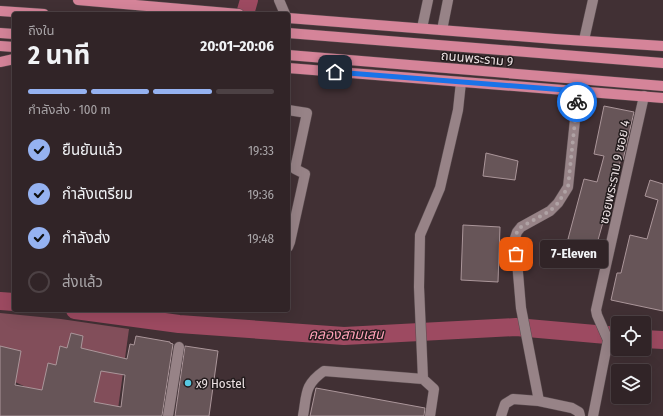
<!DOCTYPE html>
<html lang="th">
<head>
<meta charset="utf-8">
<style>
	:root { --surface:#312427; --page:#392c2f; --text:#f1f3f6; --muted:#a8a4a7; --line:#4c4144; --accent:#95b2f1 }
	body { margin:0; font-family:"Fira Sans Condensed","Noto Sans Thai",sans-serif; background:var(--page); color:var(--text); height:100vh; display:flex; flex-direction:column; font-size:15px; white-space:nowrap }
	* { box-sizing:border-box; margin:0 }
	p { font-size:13px; color:var(--muted) }
	.icon { flex:none; width:22px; height:22px; fill:none; stroke:currentColor; stroke-width:2; stroke-linecap:round; stroke-linejoin:round }
	.map { position:relative; flex:1; overflow:hidden }
	.sheet { position:absolute; left:12px; top:12px; width:278px; height:300px; display:flex; flex-direction:column; background:var(--surface); border-radius:4px; box-shadow:0 4px 16px #0002,0 0 0 1px var(--line) }
	.sheet>* { flex:none }
	.controls { position:absolute; left:611px; top:316px; display:grid; gap:8px }
	.controls a { display:grid; place-items:center; width:40px; height:40px; border-radius:4px; background:var(--surface); box-shadow:0 4px 16px #0002,0 0 0 1px var(--line); font-size:20px }
	.pin { position:absolute; display:grid; place-items:center; width:34px; height:34px; color:#fff; margin:-17px; border-radius:8px; box-shadow:0 2px 6px #0006 }
	.courier { position:absolute; display:grid; place-items:center; width:40px; height:40px; margin:-20px; border:3px solid #1a73e8; border-radius:50%; background:#fff; color:#222; box-shadow:0 1px 5px #0007 }
	.bubble { position:absolute; height:28px; border-radius:4px; background:var(--surface); box-shadow:0 4px 16px #0002,0 0 0 1px var(--line); font-size:13px; font-weight:700; line-height:28px; text-align:center }
	.headline em { font-style:normal; font-weight:700 }
	.headline div { display:flex; flex-direction:column-reverse }
	.headline { display:flex; align-items:center; justify-content:space-between; height:68px; padding:0 16px }
	h1 { font-size:26px; font-weight:700; line-height:30px }
	.bar { display:grid; grid-template-columns:repeat(4,1fr); gap:6px 4px; align-content:center; height:48px; padding:0 16px }
	.bar i { height:5px; border-radius:3px; background:var(--line) }
	.bar .current { background:var(--accent) }
	.bar p { grid-column:span 4 }
	ol { padding:0 16px; list-style:none }
	li { display:flex; align-items:center; gap:12px; height:44px }
	li p { margin-inline-start:auto }
	li .icon { padding:4px; border-radius:50%; background:var(--accent); color:#111; stroke-width:4 }
	li:last-child { color:var(--muted) }
	li i { width:22px; height:22px; border:2px solid var(--line); border-radius:50% }
	.map>svg:first-child { display:block }
</style>
</head>
<body>
<div class="map">
<svg width="663" height="416" viewBox="0 0 663 416">
	<rect width="100%" height="100%" fill="#413034"/>
	<path fill="#824e5a" d="M0,313l61,6 68,10 -11,80 -77,-15 -41,-19z"/>
	<g fill="none" stroke-linecap="round" stroke-linejoin="round">
		<path stroke="#9d4a61" stroke-width="18" d="M245,14l4,-14
			M0,301l14,1
			M75,310l104,14 165,12 172,-9 102,9
			M644,339l19,1"/>
	</g>
	<path fill="#675558" stroke="#ab969a" fill-rule="evenodd" d="M604,106l30,6 -11,48 -2,-1 -25,88 -28,-8 16,-60 13,3 7,-26 -10,-2z
		M486,153l32,8 -3,19 -32,-4z
		M650,180l13,4v127l-52,-11 6,-27h4l9,-38 17,4 11,-39 -13,-4z
		M463,225l37,2 -2,55 -37,-2z
		M71,333l12,3 -2,12 46,11 3,-15 4,1 2,-9 34,6v1l3,1 -11,72h-162v-70l21,5 -6,34 27,5 6,-27 8,2 4,-19 7,2zM101,371l24,4 -4,32 -27,-5z
		M185,346l33,5 -9,65h-34z
		M316,388l109,20 -1,8h-114z"/>
	<g fill="none" stroke-linecap="round" stroke-linejoin="round">
		<g stroke="#5a4c4f" stroke-width="11">
			<path id="minor" d="M279,0l6,14
				M422,28l6,-28
				M442,30l6,-30
				M584,40l9,-40
				M288,110l19,3 -12,56 10,5 -15,68 -2,5
				M539,401l-18,-93 -6,-70 2,-6 4,-5 29,-16 8,-8 10,-16 10,-96
				M168,416l11,-69
				M303,416c4,-22 1,-31 21,-45l99,8
				M430,416l4,-27 -11,-10 -4,-92 1,-52 20,-47 18,-78 3,-28
				M501,416l4,-12 8,-5 26,2 33,7 7,4 1,4
				M593,416l15,-76 -11,-25 -1,-5 48,-214"/>
		</g>
		<g stroke="#5a4c4f" stroke-width="11">
			<path id="major" d="M78,0l161,14
				M0,11l44,3
				M288,18l267,21 108,7
				M0,33l14,1
				M288,33l375,30
				M0,46l14,1
				M288,55l375,31
				M0,62l14,-3
				M288,68l375,30"/>
		</g>
		<use href="#minor" stroke="#978387" stroke-width="10"/>
		<use href="#major" stroke="#d58499" stroke-width="10"/>
	</g>
	<g fill="none" stroke-linecap="round" stroke-linejoin="round">
		<path stroke="#afa2a4" stroke-width="4" stroke-dasharray="0 7.2" d="M516,254l-1,-16 2,-6 4,-5 29,-16 8,-8 10,-16 9,-85"/>
		<path stroke="#1a73e8" stroke-width="5" d="M335,72l243,19 -1,11"/>
	</g>
	<circle fill="#57c9e2" stroke="#221b1c" stroke-width="1.5" cx="188" cy="383" r="4"/>
	<g text-anchor="middle" stroke-width="3" stroke-linejoin="round" paint-order="stroke">
		<g font-size="13" fill="#eadfe1" stroke="#221b1c">
			<text transform="translate(477 58) rotate(5)" y="5">ถนนพระราม 9</text>
			<text transform="translate(614 172) rotate(-78)" y="5">ซอยพระราม 9 ซอย 4</text>
		</g>
		<g font-size="13" fill="#eadfe1" stroke="#221b1c" text-anchor="start">
			<text x="196" y="388">x9 Hostel</text>
		</g>
		<g font-size="14" font-style="italic" fill="#ffa1b7" stroke="#221b1c">
			<text x="346" y="339">คลองสามเสน</text>
		</g>
	</g>
</svg>
<div class="controls">
<a><svg class="icon" aria-label="locate" viewBox="0 0 24 24"><circle cx="12" cy="12" r="6"/><path d="M12 2v4M12 18v4M2 12h4M18 12h4"/></svg></a>
<a><svg class="icon" aria-label="layers" viewBox="0 0 24 24"><path d="M12 4l9 5-9 5-9-5zM3 14l9 5 9-5"/></svg></a>
</div>
<div class="pin" style="left:516px;top:254px;background:#ea580c"><svg class="icon" aria-label="bag" viewBox="0 0 24 24"><path d="M5 8h14l-1 12H6zM9 8a3 3 0 0 1 6 0"/></svg></div>
<div class="pin" style="left:335px;top:72px;background:#1f2937"><svg class="icon" aria-label="home" viewBox="0 0 24 24"><path d="M3 11l9-7 9 7M6 9v11h12V9"/></svg></div>
<div class="courier" style="left:577px;top:102px"><svg class="icon" aria-label="bike" viewBox="0 0 24 24"><circle cx="6" cy="16" r="4"/><circle cx="18" cy="16" r="4"/><path d="M6 16l4-8h5l3 8M10 8l3 8H6M13 5h3"/></svg></div>
<div class="bubble" style="left:540px;top:240px;width:68px">7-Eleven</div>
<section class="sheet">
<div class="headline"><div><h1>2 นาที</h1><p>ถึงใน</p></div><em>20:01–20:06</em></div>
<div class="bar"><i class="current"></i><i class="current"></i><i class="current"></i><i></i><p>กำลังส่ง · 100 m</p></div>
<ol>
<li><svg class="icon" aria-label="check" viewBox="0 0 24 24"><path d="M5 12l5 5 9-10"/></svg>ยืนยันแล้ว<p>19:33</p></li>
<li><svg class="icon" aria-label="check" viewBox="0 0 24 24"><path d="M5 12l5 5 9-10"/></svg>กำลังเตรียม<p>19:36</p></li>
<li><svg class="icon" aria-label="check" viewBox="0 0 24 24"><path d="M5 12l5 5 9-10"/></svg>กำลังส่ง<p>19:48</p></li>
<li><i></i>ส่งแล้ว</li>
</ol>
</section>
</div>
</body>
</html>
